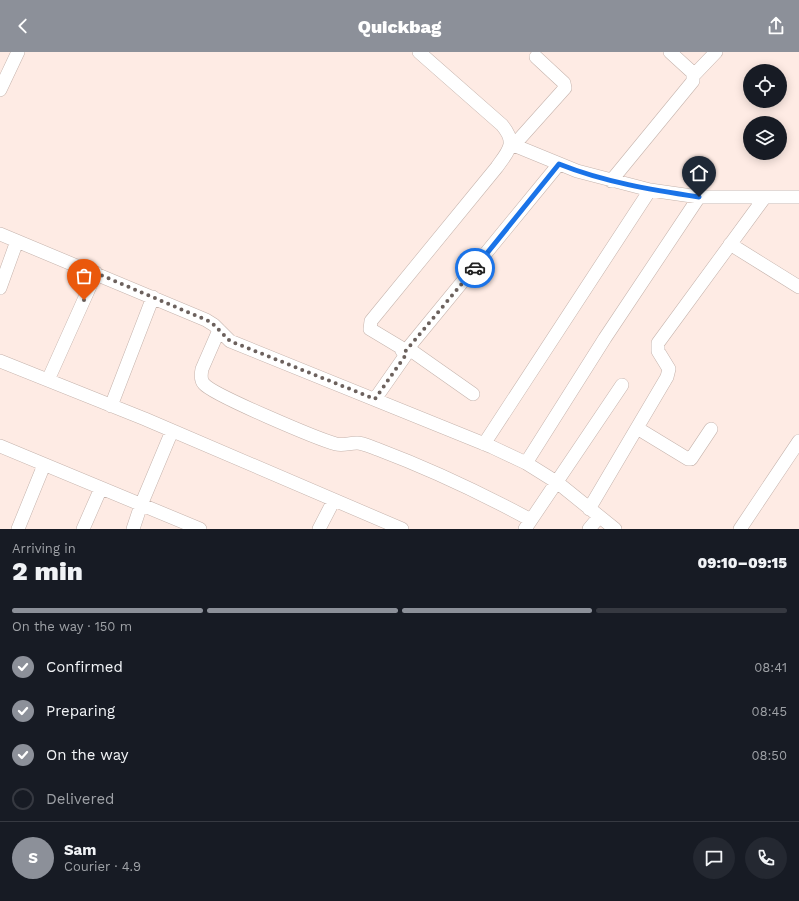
<!DOCTYPE html>
<html lang="en">
<head>
<meta charset="utf-8">
<style>
	:root { --surface:#171b24; --page:#242831; --text:#f1f3f6; --muted:#9ea1a6; --line:#363941; --accent:#8c9099 }
	body { margin:0; font-family:"Work Sans",sans-serif; background:var(--page); color:var(--text); height:100vh; display:flex; flex-direction:column; font-size:15px; white-space:nowrap }
	* { box-sizing:border-box; margin:0 }
	p { font-size:13px; color:var(--muted) }
	.icon { flex:none; width:22px; height:22px; fill:none; stroke:currentColor; stroke-width:2; stroke-linecap:round; stroke-linejoin:round }
	.map { position:relative; height:477px; overflow:hidden }
	.sheet { display:flex; flex-direction:column; background:var(--surface); flex:1 }
	.sheet>* { flex:none }
	.buttons { position:absolute; left:743px; top:12px; display:grid; gap:8px }
	.buttons a { display:grid; place-items:center; width:44px; height:44px; border-radius:50%; background:var(--surface); box-shadow:0 2px 10px #0003; font-size:20px }
	.pin { position:absolute; display:grid; place-items:center; width:34px; height:34px; color:#fff; margin:-41px -17px; border-radius:50% 50% 50% 0; rotate:-45deg; box-shadow:0 0 4px #0007 }
	.pin .icon { rotate:45deg }
	.courier { position:absolute; display:grid; place-items:center; width:40px; height:40px; margin:-20px; border:3px solid #1a73e8; border-radius:50%; background:#fff; color:#222; box-shadow:0 1px 5px #0007 }
	.head em { font-style:normal; font-weight:800 }
	.head div { display:flex; flex-direction:column-reverse }
	.head { display:flex; align-items:center; justify-content:space-between; height:68px; padding:0 12px }
	h1 { font-size:26px; font-weight:800; line-height:30px }
	.bar { display:grid; grid-template-columns:repeat(4,1fr); gap:6px 4px; align-content:center; height:48px; padding:0 12px }
	.bar i { height:5px; border-radius:3px; background:var(--line) }
	.bar .on { background:var(--accent) }
	.bar p { grid-column:span 4 }
	.line { display:flex; align-items:center; gap:10px; padding:0 12px; border-top:1px solid var(--line) }
	.line div { flex:1 }
	.round { display:grid; place-items:center; flex:none; width:42px; height:42px; border-radius:21px; background:var(--page) }
	ol { padding:0 12px; list-style:none }
	li { display:flex; align-items:center; gap:12px; height:44px }
	li p { margin-inline-start:auto }
	li .icon { padding:4px; border-radius:50%; background:var(--accent); color:#fff; stroke-width:4 }
	li:last-child { color:var(--muted) }
	li i { width:22px; height:22px; border:2px solid var(--line); border-radius:50% }
	header { display:flex; justify-content:space-between; align-items:center; height:52px; padding:0 12px; background:var(--accent); color:#fff; font-size:18px; font-weight:800 }
	.map>svg:first-child { display:block }
</style>
</head>
<body>
<header><svg class="icon" aria-label="back" viewBox="0 0 24 24"><path d="M15 5l-7 7 7 7"/></svg>Quickbag<svg class="icon" aria-label="share" viewBox="0 0 24 24"><path d="M12 15V3M7 8l5-5 5 5M5 13v7h14v-7"/></svg></header>
<div class="map">
<svg width="799" height="477" viewBox="0 0 799 477">
	<rect width="100%" height="100%" fill="#feebe4"/>
	<g fill="none" stroke-linecap="round" stroke-linejoin="round">
		<g stroke="#c5b3ac" stroke-width="14">
			<path id="minor" d="M694,23l22,-23
				M0,38l18,-38
				M511,92l66,27 73,19 49,7h100
				M514,93l51,-57 -1,-5 -28,-26
				M611,129l82,-100v-8l-23,-21
				M0,182l206,86 8,5 16,16 262,106 34,16 32,20 57,46
				M730,192l69,43
				M0,236l17,-47
				M219,278l-17,39c-1,5 -2,11 2,15 9,11 114,55 132,60 7,2 13,-1 21,-1 6,0 14,4 20,6 53,20 104,44 154,71
				M409,297l64,45
				M404,301l155,-189
				M0,309l145,58 257,110
				M48,328l48,-107
				M375,347l30,-43 -5,-9 -30,-18 1,-8 126,-154c12,-17 20,-24 5,-42l-83,-73
				M111,354l42,-109
				M637,376l51,31h3l20,-30
				M484,392l166,-254
				M0,394l200,83
				M526,411l79,-125 94,-141
				M589,457l78,-132 2,-8 -11,-18v-8l107,-146
				M18,477l26,-64
				M83,477l18,-41
				M133,477l8,-24 31,-74
				M319,477l15,-29
				M525,477l97,-144
				M589,477l10,-12
				M740,477l59,-88"/>
		</g>
		<use href="#minor" stroke="#fff" stroke-width="13"/>
	</g>
	<g fill="none" stroke-linecap="round" stroke-linejoin="round">
		<path stroke="#6c615d" stroke-width="4" stroke-dasharray="0 7.2" d="M84,248l12,-27 115,49 19,19 145,58 30,-43 -1,-3 71,-85"/>
		<path stroke="#1a73e8" stroke-width="5" d="M475,216l84,-104c45,18 93,26 140,33"/>
	</g>
</svg>
<div class="buttons">
<a><svg class="icon" aria-label="locate" viewBox="0 0 24 24"><circle cx="12" cy="12" r="6"/><path d="M12 2v4M12 18v4M2 12h4M18 12h4"/></svg></a>
<a><svg class="icon" aria-label="layers" viewBox="0 0 24 24"><path d="M12 4l9 5-9 5-9-5zM3 14l9 5 9-5"/></svg></a>
</div>
<div class="pin" style="left:84px;top:248px;background:#ea580c"><svg class="icon" aria-label="bag" viewBox="0 0 24 24"><path d="M5 8h14l-1 12H6zM9 8a3 3 0 0 1 6 0"/></svg></div>
<div class="pin" style="left:699px;top:145px;background:#1f2937"><svg class="icon" aria-label="home" viewBox="0 0 24 24"><path d="M3 11l9-7 9 7M6 9v11h12V9"/></svg></div>
<div class="courier" style="left:475px;top:216px"><svg class="icon" aria-label="car" viewBox="0 0 24 24"><path d="M5 17H2v-5l4-1 3-4h7l3 4 3 1v5h-3M9 17h6M6 11h13"/><circle cx="7" cy="17" r="2"/><circle cx="17" cy="17" r="2"/></svg></div>
</div>
<section class="sheet">
<div class="head"><div><h1>2 min</h1><p>Arriving in</p></div><em>09:10–09:15</em></div>
<div class="bar"><i class="on"></i><i class="on"></i><i class="on"></i><i></i><p>On the way · 150 m</p></div>
<ol>
<li><svg class="icon" aria-label="check" viewBox="0 0 24 24"><path d="M5 12l5 5 9-10"/></svg>Confirmed<p>08:41</p></li>
<li><svg class="icon" aria-label="check" viewBox="0 0 24 24"><path d="M5 12l5 5 9-10"/></svg>Preparing<p>08:45</p></li>
<li><svg class="icon" aria-label="check" viewBox="0 0 24 24"><path d="M5 12l5 5 9-10"/></svg>On the way<p>08:50</p></li>
<li><i></i>Delivered</li>
</ol>
<div class="line" style="height:72px"><b class="round" style="background:var(--accent);color:#fff">S</b><div><b>Sam</b><p>Courier · 4.9</p></div><a class="round"><svg class="icon" aria-label="chat" viewBox="0 0 24 24"><path d="M4 5h16v11H9l-5 4z"/></svg></a><a class="round"><svg class="icon" aria-label="phone" viewBox="0 0 24 24"><path d="M5 4h4l2 5-3 2q2 4 5 5l2-3 5 2v4C11 20 4 13 5 4z"/></svg></a></div>
</section>
</body>
</html>
